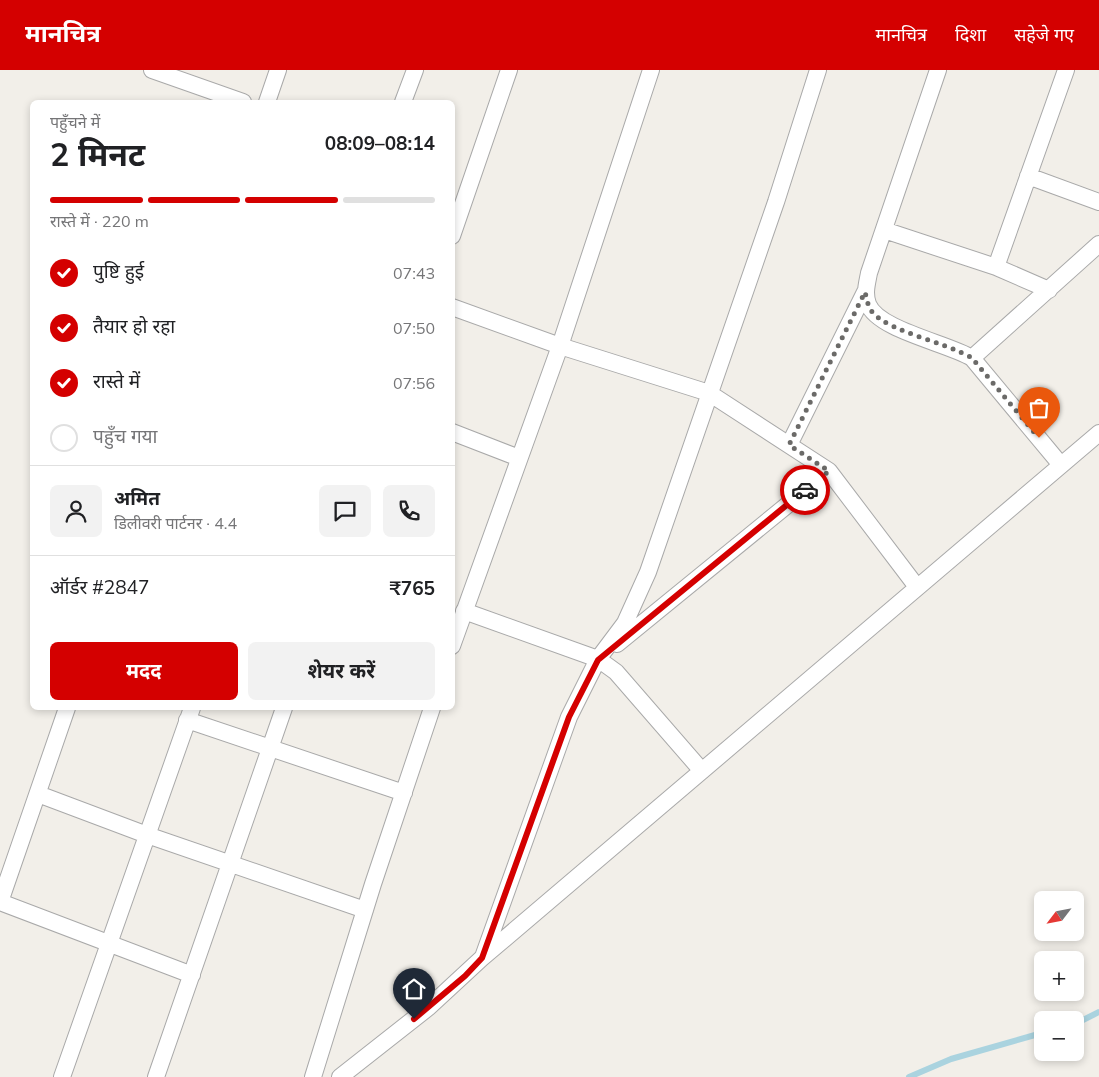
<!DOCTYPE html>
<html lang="hi">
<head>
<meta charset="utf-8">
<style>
	:root { --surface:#fff; --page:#f2f2f2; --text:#202124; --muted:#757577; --line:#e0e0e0; --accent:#d40000 }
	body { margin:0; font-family:Mulish,"Noto Sans Devanagari",sans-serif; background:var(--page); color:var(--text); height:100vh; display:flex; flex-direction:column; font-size:19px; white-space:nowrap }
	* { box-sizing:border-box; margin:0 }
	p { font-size:16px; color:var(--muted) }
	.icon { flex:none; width:28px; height:28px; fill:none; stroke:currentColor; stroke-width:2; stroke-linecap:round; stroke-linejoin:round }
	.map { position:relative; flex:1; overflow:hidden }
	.panel { position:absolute; left:30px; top:30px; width:425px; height:610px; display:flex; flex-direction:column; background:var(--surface); border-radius:8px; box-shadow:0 2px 8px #0003 }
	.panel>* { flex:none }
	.needle { width:32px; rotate:238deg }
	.tools { position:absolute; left:1034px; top:821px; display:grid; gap:10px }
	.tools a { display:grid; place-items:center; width:50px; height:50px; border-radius:8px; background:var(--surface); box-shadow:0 2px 8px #0003; font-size:25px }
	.pin { position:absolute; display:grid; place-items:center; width:42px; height:42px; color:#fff; margin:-51px -21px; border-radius:50% 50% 50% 0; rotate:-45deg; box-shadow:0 0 5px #0007 }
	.pin .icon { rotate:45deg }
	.courier { position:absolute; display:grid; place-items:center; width:50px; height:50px; margin:-25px; border:4px solid #d40000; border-radius:50%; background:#fff; color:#222; box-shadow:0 1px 6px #0007 }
	.headline em { font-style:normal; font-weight:700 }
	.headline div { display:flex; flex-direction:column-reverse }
	.headline { display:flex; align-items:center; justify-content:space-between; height:85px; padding:0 20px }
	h1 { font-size:32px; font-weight:700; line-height:38px }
	.bar { display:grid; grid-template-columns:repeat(4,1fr); gap:8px 5px; align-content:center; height:60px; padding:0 20px }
	.bar i { height:6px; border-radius:4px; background:var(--line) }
	.bar .selected { background:var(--accent) }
	.bar p { grid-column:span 4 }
	.line { display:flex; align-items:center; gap:12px; padding:0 20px; border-top:1px solid var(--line) }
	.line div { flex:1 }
	.round { display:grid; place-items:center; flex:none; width:52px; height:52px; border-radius:8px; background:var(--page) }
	ol { padding:0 20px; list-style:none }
	li { display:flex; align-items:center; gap:15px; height:55px }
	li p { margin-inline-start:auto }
	li .icon { padding:5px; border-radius:50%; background:var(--accent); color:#fff; stroke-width:4 }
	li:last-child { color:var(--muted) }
	li i { width:28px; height:28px; border:2px solid var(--line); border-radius:50% }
	.primary-button { display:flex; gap:10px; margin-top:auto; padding:10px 20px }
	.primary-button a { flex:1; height:58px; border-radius:8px; background:var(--accent); color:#fff; font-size:20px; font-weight:700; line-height:58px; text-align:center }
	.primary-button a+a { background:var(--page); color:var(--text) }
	header { display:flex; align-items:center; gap:30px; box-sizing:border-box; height:70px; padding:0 25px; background:var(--accent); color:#fff }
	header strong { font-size:24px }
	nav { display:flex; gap:28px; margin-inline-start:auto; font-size:18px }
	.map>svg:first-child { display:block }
</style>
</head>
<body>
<header>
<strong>मानचित्र</strong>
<nav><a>मानचित्र</a><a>दिशा</a><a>सहेजे गए</a></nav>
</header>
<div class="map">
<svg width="1099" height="1007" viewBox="0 0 1099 1007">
	<rect width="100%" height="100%" fill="#f2efe9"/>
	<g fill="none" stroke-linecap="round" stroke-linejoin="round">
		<path stroke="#aad3df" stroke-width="6" d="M1075,954l24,-12
			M909,1007l42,-18 91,-26"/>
		<g stroke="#a9a9a9" stroke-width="18">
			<path id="minor" d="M152,0l91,32
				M938,0l-69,203c-2,11 -5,20 -1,31 10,26 79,39 104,54l89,107
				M267,32l11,-32
				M403,32l12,-32
				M1028,106l71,26
				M884,160l112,37 53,23
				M452,166l57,-166
				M996,197l70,-197
				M452,237l108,39 149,47 120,78
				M972,288l127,-114
				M452,362l67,26
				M789,375l76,-153
				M464,541l134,48 18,13 86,99
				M617,574l212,-173 88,116
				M452,576l108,-300 91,-276
				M187,650l217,73
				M38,724l109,41 218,75
				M0,832l67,-194
				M0,832l192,73
				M483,887l86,-240 29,-58 27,-36 23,-51 128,-370 42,-132
				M62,1007l130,-369
				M156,1007l128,-369
				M313,1007l60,-193 59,-176
				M340,1007l89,-70 53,-49 617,-525"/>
		</g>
		<use href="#minor" stroke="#fff" stroke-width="16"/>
	</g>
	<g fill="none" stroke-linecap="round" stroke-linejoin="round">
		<path stroke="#6b6a68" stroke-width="5" stroke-dasharray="0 9" d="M805,420l24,-19 -40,-26 76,-153c2,8 3,16 9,22 18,18 73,29 98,44l67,80"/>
		<path stroke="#d40000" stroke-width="6" d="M414,949l51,-43 17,-18 87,-241 29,-57 207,-170"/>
	</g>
</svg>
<div class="tools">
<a><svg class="needle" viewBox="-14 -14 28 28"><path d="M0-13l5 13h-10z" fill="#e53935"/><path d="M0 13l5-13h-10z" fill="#757577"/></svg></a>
<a>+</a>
<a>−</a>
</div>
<div class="pin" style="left:1039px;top:368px;background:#ea580c"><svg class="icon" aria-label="bag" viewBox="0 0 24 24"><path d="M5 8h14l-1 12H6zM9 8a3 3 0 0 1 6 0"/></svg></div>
<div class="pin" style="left:414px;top:949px;background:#1f2937"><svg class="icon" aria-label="home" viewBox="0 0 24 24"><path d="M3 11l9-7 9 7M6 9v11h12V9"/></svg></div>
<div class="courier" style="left:805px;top:420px"><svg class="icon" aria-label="car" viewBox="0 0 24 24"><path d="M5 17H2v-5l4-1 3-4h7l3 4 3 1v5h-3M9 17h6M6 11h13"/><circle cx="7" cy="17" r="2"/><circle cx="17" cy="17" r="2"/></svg></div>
<section class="panel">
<div class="headline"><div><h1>2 मिनट</h1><p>पहुँचने में</p></div><em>08:09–08:14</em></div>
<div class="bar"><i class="selected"></i><i class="selected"></i><i class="selected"></i><i></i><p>रास्ते में · 220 m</p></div>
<ol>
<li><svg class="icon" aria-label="check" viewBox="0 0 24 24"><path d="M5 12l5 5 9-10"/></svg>पुष्टि हुई<p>07:43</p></li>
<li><svg class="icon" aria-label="check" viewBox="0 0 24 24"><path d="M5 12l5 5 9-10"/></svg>तैयार हो रहा<p>07:50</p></li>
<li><svg class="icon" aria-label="check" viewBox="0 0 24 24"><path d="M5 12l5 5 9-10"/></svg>रास्ते में<p>07:56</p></li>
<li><i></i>पहुँच गया</li>
</ol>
<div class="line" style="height:90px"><a class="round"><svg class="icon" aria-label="person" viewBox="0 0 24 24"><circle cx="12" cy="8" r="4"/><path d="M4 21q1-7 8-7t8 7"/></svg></a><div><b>अमित</b><p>डिलीवरी पार्टनर · 4.4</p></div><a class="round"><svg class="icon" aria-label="chat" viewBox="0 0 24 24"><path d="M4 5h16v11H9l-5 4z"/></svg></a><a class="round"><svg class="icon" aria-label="phone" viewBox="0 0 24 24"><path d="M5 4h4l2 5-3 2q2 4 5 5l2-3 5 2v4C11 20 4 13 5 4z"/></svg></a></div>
<div class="line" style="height:65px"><div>ऑर्डर #2847</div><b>₹765</b></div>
<div class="primary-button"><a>मदद</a><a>शेयर करें</a></div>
</section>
</div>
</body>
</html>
